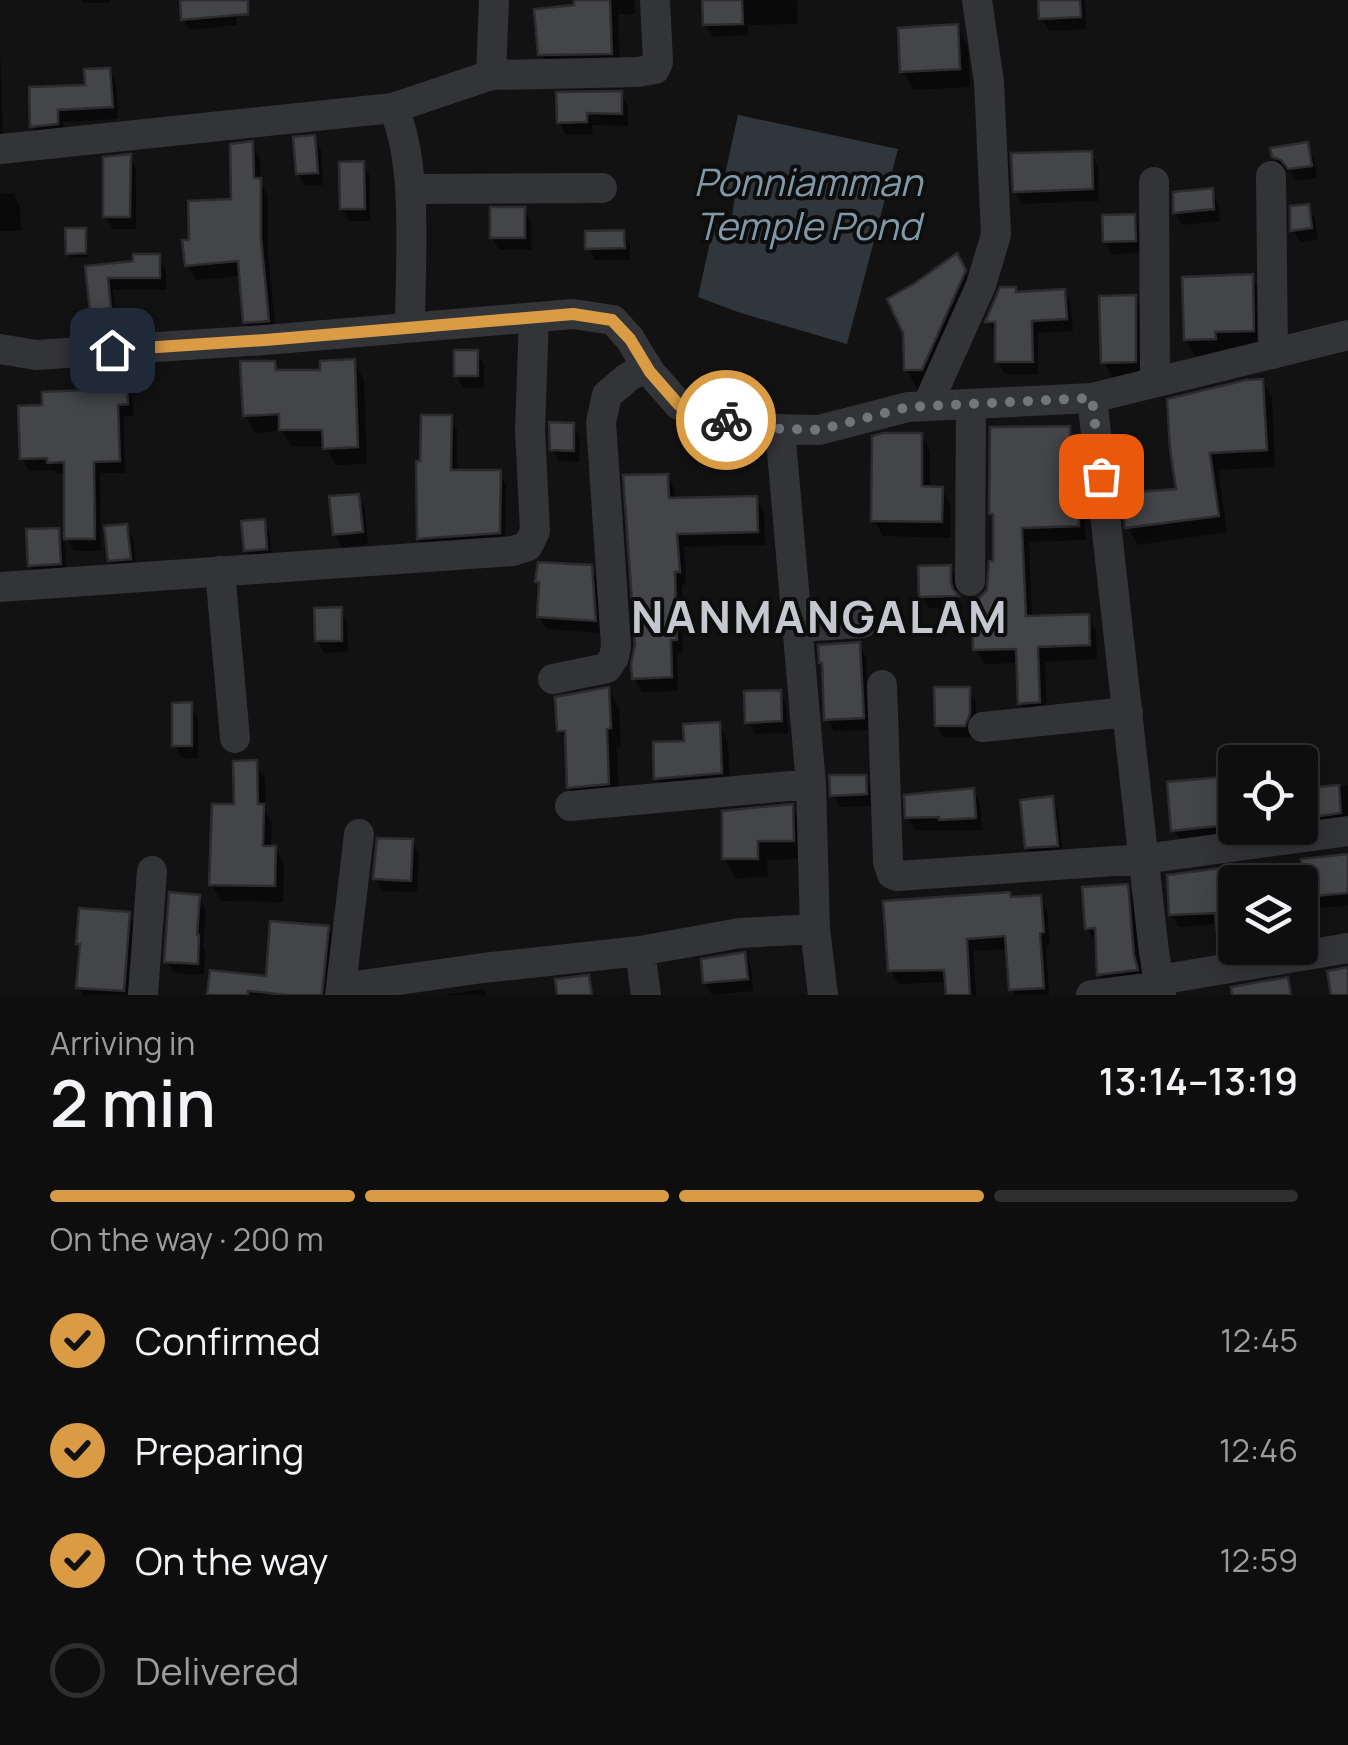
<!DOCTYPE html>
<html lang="en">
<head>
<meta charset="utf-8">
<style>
	:root { --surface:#0e0e0e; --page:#171717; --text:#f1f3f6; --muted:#9b9c9e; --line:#2e2e2e; --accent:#d99c44 }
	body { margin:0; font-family:Manrope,sans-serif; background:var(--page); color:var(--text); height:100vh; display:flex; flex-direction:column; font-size:38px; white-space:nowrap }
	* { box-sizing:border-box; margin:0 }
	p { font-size:32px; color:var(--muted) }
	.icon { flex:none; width:55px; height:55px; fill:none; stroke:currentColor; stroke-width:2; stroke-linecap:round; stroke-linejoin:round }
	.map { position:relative; height:995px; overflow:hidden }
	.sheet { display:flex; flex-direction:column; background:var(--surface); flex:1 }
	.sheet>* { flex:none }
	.controls { position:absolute; left:1218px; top:745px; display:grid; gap:20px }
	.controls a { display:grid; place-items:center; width:100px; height:100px; border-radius:10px; background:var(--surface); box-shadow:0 5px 25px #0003,0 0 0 2px var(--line); font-size:50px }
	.pin { position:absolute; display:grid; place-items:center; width:85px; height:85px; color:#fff; margin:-42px; border-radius:20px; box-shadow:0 5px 15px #0006 }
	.courier { position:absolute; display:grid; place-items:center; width:100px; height:100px; margin:-50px; border:8px solid #d99c44; border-radius:50%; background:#fff; color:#222; box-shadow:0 2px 12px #0007 }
	.summary em { font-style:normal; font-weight:600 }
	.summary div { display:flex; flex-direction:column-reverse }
	.summary { display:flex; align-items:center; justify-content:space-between; height:170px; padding:0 50px }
	h1 { font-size:65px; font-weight:600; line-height:75px }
	.bar { display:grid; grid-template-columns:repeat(4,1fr); gap:15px 10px; align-content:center; height:120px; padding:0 50px }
	.bar i { height:12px; border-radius:8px; background:var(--line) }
	.bar .on { background:var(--accent) }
	.bar p { grid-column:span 4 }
	ol { padding:0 50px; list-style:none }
	li { display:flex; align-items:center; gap:30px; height:110px }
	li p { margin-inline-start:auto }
	li .icon { padding:10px; border-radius:50%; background:var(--accent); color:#111; stroke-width:4 }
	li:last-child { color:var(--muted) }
	li i { width:55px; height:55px; border:5px solid var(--line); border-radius:50% }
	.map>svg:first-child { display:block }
</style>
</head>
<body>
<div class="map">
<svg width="1348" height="995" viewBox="0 0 1348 995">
	<rect width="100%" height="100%" fill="#121213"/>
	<path fill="#2f373c" d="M738,115l160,34 -51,195 -109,-32 -40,-15 16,-73 17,2 4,-32 -14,-1z"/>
	<path fill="#0007" d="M81,0h29v3h-27z
		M183,0h48l5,9 1,16 -47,5 -6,-10z
		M576,0h58l1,14h-17l2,55 -70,1 -9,-16 36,-46z
		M704,0h93l1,24 -50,1v10l-35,2 -8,-13z
		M1041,0h44l1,29 -37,2 -7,-12z
		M957,27l11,19 2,41 -56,3 -11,-19z
		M0,46l3,98 -3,1z
		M109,70l7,13 2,36 -55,3 1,14 -25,3 -7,-13z
		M621,94l7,12v20l-36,-1 1,9 -27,1 -7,-13z
		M314,138l7,12 2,35 -18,1 -7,-12z
		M252,144l8,15 1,24 7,13v58l8,81 -22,2 -8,-15 -5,-46 -45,4 -9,-15 47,-63z
		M1307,145l7,13 3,20 -20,3 -6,-9 -10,-3 -7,-12z
		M1090,153l8,12 1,36 -77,3 -7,-12z
		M129,157l7,12v60h-23l-8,-13z
		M363,164l7,12v45h-21l-7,-12z
		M1211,190l7,13 2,18 -38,4 -7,-12v-19z
		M13,193l7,13 1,25h-21v-37z
		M1308,206l7,13 3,21 -18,2 -7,-12z
		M524,210l7,12v28h-32l-7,-13z
		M1134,217l7,12v24l-29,1 -7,-13z
		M84,230l3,6 1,22h-17l-3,-5z
		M623,233l7,12v15h-35l-7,-12z
		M158,256l8,13v21h-53l4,30 -17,2 -8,-12 -4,-42 47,-4z
		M956,257l23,41 -58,97 -15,-26z
		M1252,277l11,19 1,53 -67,10 -11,-19z
		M1064,292l7,12 2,27 -35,2v41h-33l-7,-12v-29h-3l-7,-12 29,-26z
		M1134,297l11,19 1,65 -31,1 -11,-20z
		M476,352l8,12v24h-21l-7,-13z
		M354,362l10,18 3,84 -31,1 -11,-19h-34l-9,-15 -27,2 -10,-18 29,-52 6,10 43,-1z
		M1262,381l10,17 3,69 -57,3 9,62 -89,13 -10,-18 51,-36z
		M125,384l7,12 2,20 -10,1 1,56h-25l1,78h-27l-7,-12 -1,-65h-10l-2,-4 -25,1 -7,-13 23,-50z
		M450,417l7,13v42l42,1 7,12 -1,60 -79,6 -7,-13z
		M573,425l7,12 -1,25 -20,-1 -7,-12z
		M1069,428l8,15 1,55 6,11 2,31 -57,2 3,76 55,-2 9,15 1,28 -52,3 2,54 -18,2 -8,-15 -2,-40 -35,1 -8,-14 20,-86v-43l-4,-8z
		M920,435l10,16v38h11l10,16 -1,33 -67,-2 -9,-16z
		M667,476l8,14v10l81,-1 8,14 1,32 -81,2 2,38h-4l1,68h-6l1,38 -36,1 -8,-14z
		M358,496l7,13 3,35 -26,3 -7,-13z
		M263,522l7,12 3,27 -20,2 -7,-13z
		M126,526l7,13 4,32 -20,1 -7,-12z
		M58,531l7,12 2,33 -30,2 -7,-12z
		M590,567l8,13 3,53 -54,-4 -8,-12 3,-28 -5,-7z
		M950,568l7,12v16l6,11 -34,1 -7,-12z
		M340,610l7,12 1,30 -24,1 -7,-13z
		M858,645l8,12 4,73 -36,1 -7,-12z
		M608,689l11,19 2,39h-4l2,55 -39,4 -11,-19 -1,-42 -8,-15z
		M968,689l8,13v25l-5,10 -27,1 -7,-12z
		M779,692l7,13 2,28 -33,1 -7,-12z
		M190,705l8,12v41h-16l-7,-12z
		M718,725l10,16 2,48 -64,6 -9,-16 -1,-35 31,-1z
		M255,763l10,16 1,34 6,10 -1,25h4l9,17 -1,37 -62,-1 -9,-16 25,-79z
		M1300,775l2,16 46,-5v42l-165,17 -9,-15 -4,-46 65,-6v50h65z
		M865,777l7,13 1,16 -33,1 -7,-12z
		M973,791l7,12 2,27h-67l-7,-12z
		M1051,799l7,12 5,47 -29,2 -7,-12z
		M791,807l11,19 1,33 -36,1 1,17 -32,1 -11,-19z
		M412,842l7,12 -2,38 -35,-1 -7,-13z
		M1348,857v49l-34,2 -8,-12z
		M1250,866l8,16h-23v66h24l1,9 -32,5 -7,-12 -2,-26 -40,3 -8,-13z
		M1126,887l7,12 10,83 -36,5 -7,-12 -2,-35h-4l-7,-12z
		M1040,897l7,13 3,35h-4l3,50h-34l-3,-5 -3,-41 -36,2 3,44h-28l-1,-13 -49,2 -7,-14 121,-70z
		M199,898l7,12 -3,36 2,4 -1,25 -30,-2 -7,-12z
		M129,915l7,12 -5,68h-48l-4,-7 3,-38 -4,-7z
		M328,928l7,12 -7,55h-118l58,-17z
		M744,954l7,12 2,25 -41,4 -7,-12z
		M484,989l3,6h-39v-1z"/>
	<path fill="#444548" stroke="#2c2c2f" stroke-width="2.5" d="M180,0h68v14l-67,6z
		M574,0h36l2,54 -74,1 -4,-46 40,-4z
		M702,0h40l1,24 -40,1z
		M1038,0h42l1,17 -42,2z
		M958,24l2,45 -60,3 -2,-44z
		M110,68l3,39 -55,3v14l-28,3 -1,-40 56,-2 -1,-16z
		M622,91v23l-35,-1v9l-30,1 -1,-31z
		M315,135l3,38 -22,1 -3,-37z
		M253,141l1,37h7v59l8,84 -26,2 -5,-62 -53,5 -3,-26h7l-1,-39 43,-2 -1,-55z
		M1308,142l4,24 -24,3 -7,-9 -9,-3 -2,-9z
		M1092,151l1,38 -80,3 -2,-39z
		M131,154l-1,63h-27v-60z
		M364,161l1,48h-25l-1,-47z
		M1213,188l1,21 -41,4v-21z
		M1309,204l3,24 -22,3v-25z
		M490,207h35v31h-35z
		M1135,214l1,27 -33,1 -1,-27z
		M65,228h21v25l-20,1z
		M624,230l1,18 -40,1v-18z
		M957,253l9,17 -44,100h-18l-1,-37 -16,-34 28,-16z
		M133,254h27v24h-52l3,30 -21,3 -5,-45 48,-5z
		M1253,274l1,57 -39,1 1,7 -32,1 -2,-63z
		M1000,287h16v5l49,-3 2,30 -35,2 1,41h-38v-40h-10z
		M1136,295v67l-35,1 -2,-67z
		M454,350h24v26h-24z
		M355,359l3,88 -35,2 -1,-19h-43v-16l-36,2 -3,-55h35l1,9h44v-9z
		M1263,379l4,71 -57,3 9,63 -94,12 -3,-35 54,-4 -6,-40 -3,-50 79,-19z
		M127,381l1,23 -10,1 2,56 -26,1 1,77h-31v-77l-17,1v-5l-27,1 -2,-53 24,-1v-13l45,-2v-7z
		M421,415h31l-1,55h50l-1,63 -83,6 -1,-78h4z
		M549,422l25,1v28l-24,-1z
		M1070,426l1,66 6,-1 2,35 -57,2 4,88 63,-2 1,31 -52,2 2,55 -22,2 -2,-55 -43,1 -1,-51 8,-2 7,-7 2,-29h4v-47h-4l1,-87z
		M883,433h39v53l21,1 -1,35 -71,-1 1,-85z
		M668,474l1,24 88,-2 1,36 -81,2 3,38h-5l2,68h-6l1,37 -40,2 -1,-15 4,-19 -12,-170z
		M359,494l4,38 -30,3 -4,-39z
		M265,519l2,30 -23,2 -3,-30z
		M127,524l4,35 -23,2 -4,-35z
		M59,528l2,36 -33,2 -2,-37z
		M538,562l54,3 4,56 -59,-4 2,-35h-4z
		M951,565v17l2,7 6,7 -40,1 -1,-31z
		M342,607v34h-27l-1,-33z
		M860,642l4,76 -40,2 -2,-57h-3l-1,-18z
		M609,687l2,41 -4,1 2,55 -42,4 -2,-57h-8l-2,-34z
		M934,687h36v27l-5,12h-30z
		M781,690l1,31 -37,2 -1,-32z
		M192,702v44h-20v-43z
		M720,722l2,51 -68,6 -1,-37 31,-1 -1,-17z
		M257,760l1,44h6l-1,42h13l-1,40 -66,-1 3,-81h22l-1,-43z
		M829,775h37l1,19 -37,2z
		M1221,777l5,48 -55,6 -4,-49z
		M1339,785l2,28 -35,5 -3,-30z
		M974,788l2,30 -37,2v-3l-34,1 -1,-23z
		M1053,796l5,50 -33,2 -5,-48z
		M793,804l1,37h-36v18h-36v-48z
		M377,838l36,1 -2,42 -38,-2z
		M1348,854v39l-44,4 -3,-38z
		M1252,864l2,18h-19v66l-16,3 -4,-38 -46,2 -2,-40z
		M1128,884l6,71 4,15 -41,5 -2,-47 -10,1 -3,-42z
		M169,892l31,3 -3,40h2l-1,29 -34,-2z
		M1010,892l1,5 30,-2 3,37 -4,1 4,55 -35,2 -4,-54 -38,3 3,56h-24l-2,-25 -56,1 -5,-70z
		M79,908l51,4 -6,79 -48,-3 4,-44h-4z
		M270,921l59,5 -7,69h-35l-39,-4v4h-41l3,-25 56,6z
		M745,952l3,27 -45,4 -2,-24z
		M1348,967v28h-17l-4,-24z
		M589,975l3,20h-35l-2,-16z
		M1288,977l3,18h-59l-1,-8z"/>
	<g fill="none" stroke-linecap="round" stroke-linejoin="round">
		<path stroke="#333438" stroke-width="30" d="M491,75l147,-3 17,-3 3,-7 -3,-62
			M393,108l98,-33 3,-75
			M0,149l393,-41c26,53 17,158 17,219
			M1271,176l2,178
			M1154,182l1,200
			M410,189l192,-1
			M0,349l36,6 229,-15 308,-26 40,6 17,19 20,33 29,33 81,24 59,1 89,-23 184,-9 256,-63
			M1092,398l62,554 7,43
			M927,406l54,-121 15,-50 -7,-153 -12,-82
			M780,429l31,355 4,145 8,66
			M220,571l15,167
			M970,581l1,-177
			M0,587l513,-36 15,-5 7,-15 -5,-101 4,-113
			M798,627l64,-4
			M553,679l54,-11 7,-11 2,-11 -15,-224 6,-27 20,-17 20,-12
			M882,685l6,177 4,12 5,2 247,-17 204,-28
			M983,727l145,-15
			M570,806l241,-22
			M640,951l6,44
			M1159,980l189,-32
			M341,988l142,-20 157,-17 100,-18 75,-4
			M143,995l9,-124
			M340,995l19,-161
			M1091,995l69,-9"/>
	</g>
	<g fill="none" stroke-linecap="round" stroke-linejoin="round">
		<path stroke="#72757a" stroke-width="10" stroke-dasharray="0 18" d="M726,420l34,8 59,2 89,-23 184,-9 9,78"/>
		<path stroke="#d99c44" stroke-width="12" d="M112,350l153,-10 308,-26 39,6 18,19 20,33 29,33 47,15"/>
	</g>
	<g text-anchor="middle" stroke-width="8" stroke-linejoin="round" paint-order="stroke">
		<g font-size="38" font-style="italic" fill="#8099a9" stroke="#0d0d0e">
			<text x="808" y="196">Ponniamman<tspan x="808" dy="44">Temple Pond</tspan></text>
		</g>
		<g font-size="45" font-weight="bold" letter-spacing="2.5" fill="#c5c8ce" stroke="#0d0d0e">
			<text x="820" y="633">NANMANGALAM</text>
		</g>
	</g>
</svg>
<div class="controls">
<a><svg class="icon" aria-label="locate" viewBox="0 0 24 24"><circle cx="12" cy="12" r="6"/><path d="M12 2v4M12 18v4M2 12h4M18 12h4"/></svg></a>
<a><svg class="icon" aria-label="layers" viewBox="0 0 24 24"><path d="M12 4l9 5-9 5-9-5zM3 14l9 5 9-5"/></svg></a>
</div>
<div class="pin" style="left:1101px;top:476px;background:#ea580c"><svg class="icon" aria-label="bag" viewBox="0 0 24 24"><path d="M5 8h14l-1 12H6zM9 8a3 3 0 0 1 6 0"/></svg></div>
<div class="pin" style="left:112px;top:350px;background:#1f2937"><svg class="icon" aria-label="home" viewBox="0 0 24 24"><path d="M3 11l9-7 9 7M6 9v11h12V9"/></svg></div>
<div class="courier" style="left:726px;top:420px"><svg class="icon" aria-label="bike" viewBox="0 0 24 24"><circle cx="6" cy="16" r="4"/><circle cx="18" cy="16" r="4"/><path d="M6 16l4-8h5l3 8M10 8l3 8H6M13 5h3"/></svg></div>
</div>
<section class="sheet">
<div class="summary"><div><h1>2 min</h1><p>Arriving in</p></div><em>13:14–13:19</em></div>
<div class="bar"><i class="on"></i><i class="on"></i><i class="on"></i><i></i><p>On the way · 200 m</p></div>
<ol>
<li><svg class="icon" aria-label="check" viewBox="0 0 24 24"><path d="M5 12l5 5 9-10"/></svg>Confirmed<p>12:45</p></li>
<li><svg class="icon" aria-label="check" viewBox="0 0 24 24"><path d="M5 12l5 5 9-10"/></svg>Preparing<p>12:46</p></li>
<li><svg class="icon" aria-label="check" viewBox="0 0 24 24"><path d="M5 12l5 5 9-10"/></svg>On the way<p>12:59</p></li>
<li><i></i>Delivered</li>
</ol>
</section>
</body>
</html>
